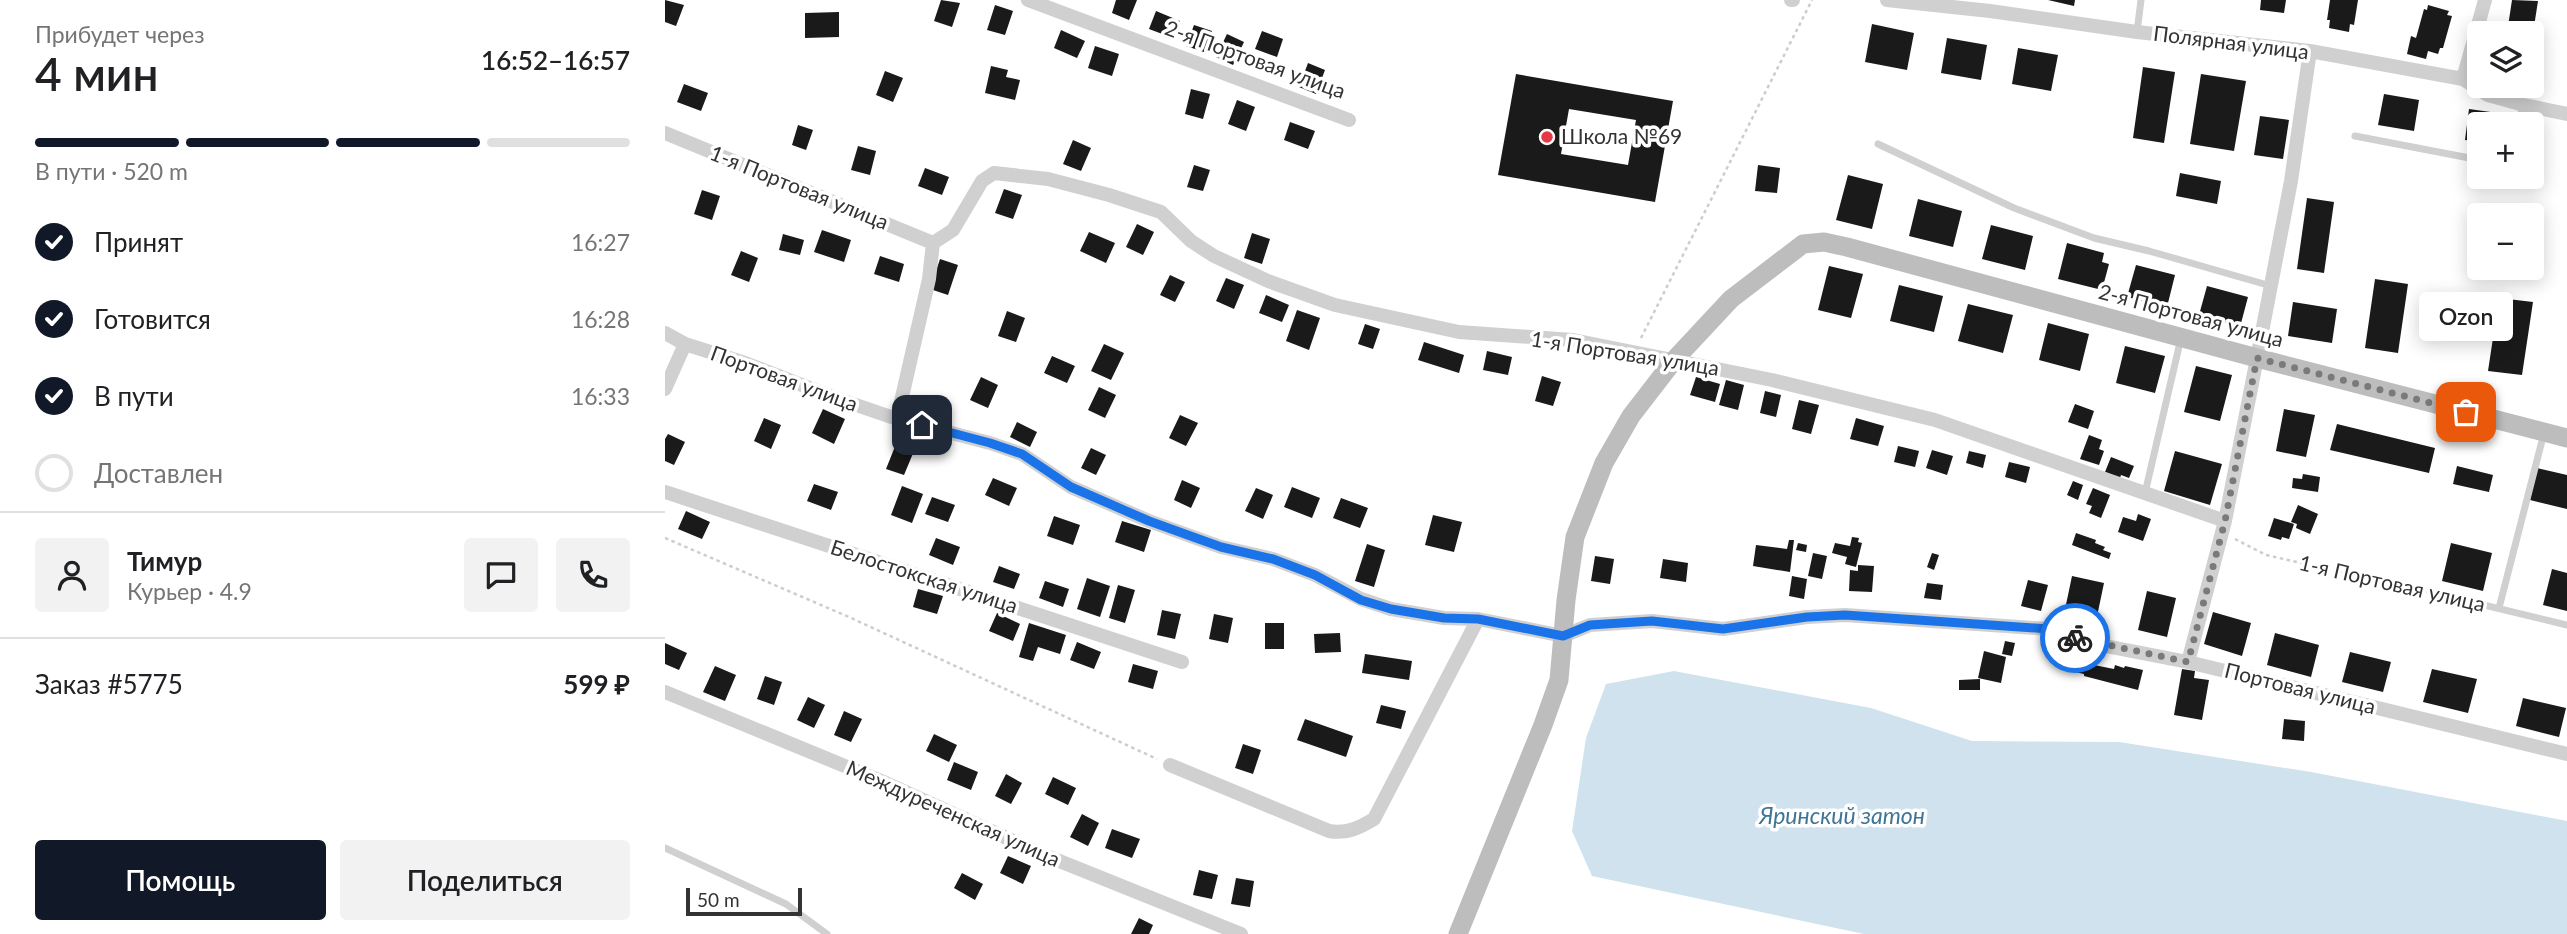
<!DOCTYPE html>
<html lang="ru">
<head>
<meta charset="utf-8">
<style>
	:root { --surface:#fff; --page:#f2f2f2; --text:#202124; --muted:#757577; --line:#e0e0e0; --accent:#111827 }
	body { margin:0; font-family:Lato,sans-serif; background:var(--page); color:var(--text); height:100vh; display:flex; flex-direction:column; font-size:26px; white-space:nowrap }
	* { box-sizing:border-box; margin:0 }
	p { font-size:23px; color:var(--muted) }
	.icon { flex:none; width:38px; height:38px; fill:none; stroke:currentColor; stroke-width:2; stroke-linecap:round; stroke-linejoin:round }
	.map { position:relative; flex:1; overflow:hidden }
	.side { display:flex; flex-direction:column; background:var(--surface); width:665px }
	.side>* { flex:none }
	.buttons { position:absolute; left:1802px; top:21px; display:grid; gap:14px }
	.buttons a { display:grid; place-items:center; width:77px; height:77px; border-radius:7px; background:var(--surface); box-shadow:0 4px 18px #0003; font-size:35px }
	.scale { position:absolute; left:21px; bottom:18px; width:116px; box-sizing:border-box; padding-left:7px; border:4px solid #333; border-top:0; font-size:19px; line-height:24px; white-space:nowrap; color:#333; -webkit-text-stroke:5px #fff; paint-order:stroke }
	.pin { position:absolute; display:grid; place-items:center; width:60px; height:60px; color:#fff; margin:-30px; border-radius:14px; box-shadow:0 4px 10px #0006 }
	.courier { position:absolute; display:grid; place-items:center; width:70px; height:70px; margin:-35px; border:5px solid #1a73e8; border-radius:50%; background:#fff; color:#222; box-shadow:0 2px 9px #0007 }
	.bubble { position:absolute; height:49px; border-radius:7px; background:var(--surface); box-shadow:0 4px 18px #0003; font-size:23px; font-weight:600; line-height:49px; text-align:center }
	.head em { font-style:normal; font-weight:600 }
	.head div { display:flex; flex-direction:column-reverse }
	.head { display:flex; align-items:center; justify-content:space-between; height:119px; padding:0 35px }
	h1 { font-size:46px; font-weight:600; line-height:52px }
	.bar { display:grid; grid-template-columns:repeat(4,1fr); gap:10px 7px; align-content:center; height:84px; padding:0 35px }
	.bar i { height:9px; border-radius:5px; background:var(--line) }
	.bar .selected { background:var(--accent) }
	.bar p { grid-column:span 4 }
	.line { display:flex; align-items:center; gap:18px; padding:0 35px; border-top:2px solid var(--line) }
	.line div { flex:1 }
	.round { display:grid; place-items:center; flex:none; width:74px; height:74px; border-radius:7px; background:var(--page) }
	ol { padding:0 35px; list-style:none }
	li { display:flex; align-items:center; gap:21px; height:77px }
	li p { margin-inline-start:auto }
	li .icon { padding:7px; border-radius:50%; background:var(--accent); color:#fff; stroke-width:4 }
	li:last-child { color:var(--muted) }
	li i { width:38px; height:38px; border:4px solid var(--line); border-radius:50% }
	.action { display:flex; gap:14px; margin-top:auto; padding:14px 35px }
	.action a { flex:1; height:80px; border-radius:7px; background:var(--accent); color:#fff; font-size:28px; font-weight:600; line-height:80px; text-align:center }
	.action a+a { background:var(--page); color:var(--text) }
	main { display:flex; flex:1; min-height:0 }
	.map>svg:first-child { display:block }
</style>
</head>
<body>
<main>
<section class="side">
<div class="head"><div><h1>4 мин</h1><p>Прибудет через</p></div><em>16:52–16:57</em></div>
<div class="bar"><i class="selected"></i><i class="selected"></i><i class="selected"></i><i></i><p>В пути · 520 m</p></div>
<ol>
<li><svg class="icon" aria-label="check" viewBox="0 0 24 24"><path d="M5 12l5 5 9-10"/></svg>Принят<p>16:27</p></li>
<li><svg class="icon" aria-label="check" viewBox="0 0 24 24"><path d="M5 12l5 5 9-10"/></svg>Готовится<p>16:28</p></li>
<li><svg class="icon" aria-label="check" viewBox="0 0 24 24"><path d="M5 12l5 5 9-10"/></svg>В пути<p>16:33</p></li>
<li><i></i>Доставлен</li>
</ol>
<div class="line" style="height:126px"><a class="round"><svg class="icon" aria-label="person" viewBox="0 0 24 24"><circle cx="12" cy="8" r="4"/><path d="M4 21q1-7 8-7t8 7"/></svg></a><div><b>Тимур</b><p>Курьер · 4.9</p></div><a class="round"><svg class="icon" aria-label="chat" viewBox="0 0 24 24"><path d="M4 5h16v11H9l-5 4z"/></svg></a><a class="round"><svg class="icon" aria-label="phone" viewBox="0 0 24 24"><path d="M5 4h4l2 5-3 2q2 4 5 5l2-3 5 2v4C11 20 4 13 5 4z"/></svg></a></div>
<div class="line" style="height:91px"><div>Заказ #5775</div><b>599 ₽</b></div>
<div class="action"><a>Помощь</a><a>Поделиться</a></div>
</section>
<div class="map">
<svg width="1902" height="934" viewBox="0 0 1902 934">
	<rect width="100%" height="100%" fill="#fff"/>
	<path fill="#cfe2ee" d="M1009,671l197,37 101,33 147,1 192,30 256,49v113h-703l-272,-58 -20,-45 14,-93 20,-54z"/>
	<path fill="#1a1a1a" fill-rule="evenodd" d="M0,0l19,5 -8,21 -11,-4z
		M276,0l19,3 -8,24 -18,-6z
		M451,0h21l-8,20 -17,-7z
		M1383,0h27l-1,6z
		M1596,0h25l-2,13 -24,-3z
		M1665,0h28l-4,25 -4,-1 -1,8 -20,-4 1,-8h-3z
		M1847,0l26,1 -5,32h-26z
		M330,5l18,6 -8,24 -18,-5z
		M1763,5l21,6 -2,4 5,1 -9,32h-3l-2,6 -10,-3 -2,8 -19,-5 4,-18 5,2 8,-29 3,1z
		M491,11l24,10 -7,17 -24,-9z
		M174,12v25l-34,1v-25z
		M1207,24l42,9 -7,37 -42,-8z
		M529,25l18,6 -8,21 -18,-6z
		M396,30l24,11 -8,17 -23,-10z
		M597,31l21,8 -6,18 -22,-8z
		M562,34l17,8 -11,23 -17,-8z
		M1282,38l40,7 -6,35 -40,-7z
		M430,46l24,8 -7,22 -24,-8z
		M1353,48l40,7 -7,36 -39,-7z
		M643,63l17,7 -9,24 -17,-7z
		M326,66l17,4 -2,7 14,3 -5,20 -30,-7z
		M1478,67l32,5 -11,71 -31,-5z
		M220,71l18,7 -10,24 -17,-7z
		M851,74l157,27 -18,101 -157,-27zM904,109l67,11 -8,45 -67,-11z
		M1536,74l45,7 -12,70 -44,-7z
		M19,84l24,9 -7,18 -24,-9z
		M526,89l19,5 -7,25 -18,-5z
		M1719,94l35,6 -5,31 -36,-6z
		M572,100l18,7 -9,24 -18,-7z
		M1804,109l36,5 -2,10h-23v18l-15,-2z
		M1595,116l29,4 -6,39 -29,-4z
		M625,122l25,9 -7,18 -24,-9z
		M133,125l15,5 -7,20 -14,-5z
		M408,140l18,8 -10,23 -18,-7z
		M193,146l18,5 -6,24 -19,-5z
		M529,165l16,5 -7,21 -16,-4z
		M1093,165l22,3 -3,25 -22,-2z
		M260,168l24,9 -7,18 -24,-9z
		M1515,173l41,8 -4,23 -41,-8z
		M1183,175l35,9 -11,45 -36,-9z
		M339,189l18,6 -9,24 -18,-6z
		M37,190l18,6 -8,24 -18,-6z
		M1642,198l27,4 -10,71 -27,-4z
		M1253,199l44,12 -9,36 -44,-11z
		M472,224l17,8 -11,23 -17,-8z
		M1326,225l42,11 -8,34 -43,-11z
		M157,230l29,10 -7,22 -30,-10z
		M424,232l26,11 -9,20 -26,-12z
		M587,233l18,6 -8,25 -18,-6z
		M118,234l21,6 -4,15 -21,-5z
		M1402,243l37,10 -2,9 7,2 -7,26 -44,-11z
		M76,251l17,7 -9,24 -18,-7z
		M215,256l24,8 -5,18 -25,-8z
		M275,259l18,6 -10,30 -18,-6z
		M1471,265l39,10 -8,32 -40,-10z
		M1164,266l34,8 -12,44 -33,-8z
		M505,275l15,7 -10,20 -15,-7z
		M561,278l18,7 -10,24 -18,-8z
		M1710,279l33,5 -10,69 -33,-5z
		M1234,285l44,11 -9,36 -44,-11z
		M1542,286l41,11 -8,30 -41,-12z
		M601,295l23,10 -7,17 -23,-9z
		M1834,298l34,4 -11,73 -34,-4z
		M1628,302l44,7 -5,34 -44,-7z
		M1303,304l45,11 -10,38 -45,-12z
		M632,310l23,8 -11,32 -23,-9z
		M342,311l18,7 -9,24 -18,-6z
		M1383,323l41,11 -9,37 -41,-11z
		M700,324l15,5 -7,20 -15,-5z
		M759,342l40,13 -5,18 -41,-13z
		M439,344l20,9 -13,27 -20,-9z
		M1460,346l40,10 -10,37 -39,-10z
		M822,351l25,6 -4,18 -25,-5z
		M387,356l23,10 -8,17 -23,-10z
		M1531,366l36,9 -12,46 -36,-9z
		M877,376l19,6 -8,24 -18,-5z
		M316,377l17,8 -10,23 -18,-8z
		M1031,377l24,7 -5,18 -25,-7z
		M1061,380l18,5 -6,25 -19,-5z
		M434,387l17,8 -11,23 -17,-8z
		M1100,391l16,4 -5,22 -16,-4z
		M1134,400l20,5 -8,29 -19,-5z
		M1410,404l19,7 -6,18 -20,-7z
		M158,409l22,10 -11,25 -22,-11z
		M1619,409l31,6 -9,42 -30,-6z
		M515,415l18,8 -12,23 -17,-8z
		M99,418l17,7 -10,24 -17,-8z
		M1191,418l28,8 -6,20 -28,-7z
		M352,422l20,10 -7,15 -20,-10z
		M1672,424l98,24 -6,25 -99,-23z
		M3,434l17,8 -11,23 -9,-4v-22z
		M1424,435l13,5 -3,9 5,2 -5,14 -19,-6z
		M231,444l18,7 -10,24 -18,-6z
		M1233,446l21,5 -4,16 -21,-5z
		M426,448l15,7 -10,20 -15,-7z
		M1267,450l21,6 -6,19 -21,-7z
		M1304,451l17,4 -3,13 -17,-5z
		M1510,451l47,13 -12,41 -46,-14z
		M1446,457l23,9 -5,12 -8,-3 -1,3 -15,-6z
		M1344,462l21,5 -4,16 -21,-6z
		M1792,466l36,9 -4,17 -36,-8z
		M1872,468l30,7v34l-37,-9z
		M1638,474l17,3 -2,15 -26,-4 1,-10 9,1z
		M328,478l24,10 -8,18 -24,-11z
		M517,480l18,8 -9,20 -17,-8z
		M1408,481l10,4 -5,15 -11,-5z
		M149,484l24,8 -7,18 -24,-9z
		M237,486l21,8 -11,29 -21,-8z
		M627,487l28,11 -8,20 -28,-11z
		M591,488l17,7 -10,24 -18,-8z
		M1428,488l17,7 -9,23 -12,-5 3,-7 -6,-2z
		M267,497l23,8 -7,17 -23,-8z
		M676,498l27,10 -8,20 -27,-10z
		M1633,505l20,9 -8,20 -14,-6 1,-4 -6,-2z
		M21,511l24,11 -8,17 -24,-10z
		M1473,514l13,5 -8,22 -25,-9 5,-15 13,4z
		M768,515l29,7 -8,30 -29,-7z
		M389,516l26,9 -7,20 -26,-9z
		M1609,518l20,6 -5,15 -7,-2 -1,3 -13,-4z
		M457,521l29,9 -7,22 -29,-10z
		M1411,533l20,7 -1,3 10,4 -2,3 8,3 -2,6 -37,-14z
		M1187,537l7,1 -1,4 4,1 -6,24 -11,-3 2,-7 -15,-4 3,-10 15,3z
		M271,538l24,9 -7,18 -24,-10z
		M1124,540h5l-4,32 -37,-6 3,-21 31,4z
		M1133,543l9,2 -1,7 -10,-2z
		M1786,543l41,10 -9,38 -41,-10z
		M702,544l18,6 -11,37 -19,-6z
		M1148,553l14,3 -5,23 -14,-3z
		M1267,553l7,2 -5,15 -7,-3z
		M930,556l19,3 -4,25 -19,-3z
		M998,559l25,4 -2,19 -26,-4z
		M1193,565l16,1 -2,26 -23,-1 1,-21 8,1z
		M334,566l21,8 -6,15 -21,-7z
		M1887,569l15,4v38l-24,-6z
		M1127,576l15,3 -3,20 -15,-3z
		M1407,576l32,7 -9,43 -32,-7z
		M422,578l23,8 -10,31 -23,-8z
		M1363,580l20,5 -7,26 -20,-5z
		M380,581l24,8 -6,18 -24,-9z
		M1262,583l16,2 -2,15 -17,-2z
		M453,585l17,5 -10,33 -16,-5z
		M253,589l25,7 -6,18 -24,-7z
		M1482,591l29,7 -9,39 -29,-7z
		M497,610l19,4 -6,25 -18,-4z
		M1548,612l38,11 -9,33 -38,-12z
		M332,613l23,11 -7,17 -24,-10z
		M549,614l19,4 -5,25 -19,-4z
		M364,623l37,12 -6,19 -22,-7 -5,14 -14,-4z
		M600,623h19v26h-19z
		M675,633l1,19 -26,1 -1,-19z
		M1610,633l44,12 -8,32 -44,-12z
		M1340,641l10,2 -3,13 -10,-2z
		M412,642l24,10 -7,17 -24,-9z
		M0,643l22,10 -8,17 -14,-6z
		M1319,651l22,6 -5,26 -23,-5z
		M1685,652l41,10 -8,30 -41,-10z
		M700,654l47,7 -3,19 -47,-7z
		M1409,661l40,8 1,-4 9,3 1,-2 18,4 -5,20 -54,-14v-2l-13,-3z
		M468,664l25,7 -5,18 -25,-7z
		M50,666l21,9 -11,26 -22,-9z
		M1517,669l13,2 -1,7 15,2 -7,40 -28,-5z
		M1767,669l45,10 -9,34 -45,-11z
		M100,676l17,6 -8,23 -17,-6z
		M1315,679v11h-21v-10z
		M143,697l17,8 -11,23 -17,-8z
		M1858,698l43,10 -7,29 -43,-11z
		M716,705l25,6 -5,18 -25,-6z
		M179,711l18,8 -11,23 -17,-7z
		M640,719l48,17 -7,21 -49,-17z
		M1619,719l21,2 -1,20 -22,-2z
		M269,734l23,11 -8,17 -23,-11z
		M578,744l18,6 -8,24 -18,-6z
		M289,762l24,10 -7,18 -24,-10z
		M341,774l16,9 -11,21 -16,-8z
		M388,777l23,11 -8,17 -23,-11z
		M417,814l17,9 -11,23 -18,-9z
		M447,829l28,10 -8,19 -27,-10z
		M343,856l23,10 -8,18 -23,-11z
		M534,870l19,5 -6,24 -19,-4z
		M297,873l21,11 -8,16 -21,-12z
		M571,878l18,3 -4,26 -19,-3z
		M474,918l14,7 -4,9h-18z"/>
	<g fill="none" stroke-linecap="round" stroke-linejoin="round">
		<path stroke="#cdcdcd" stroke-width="2.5" stroke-dasharray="3.5 3.5" stroke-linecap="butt" d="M976,338l171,-338
			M0,538l184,79 308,142
			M1570,539l31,16 154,35"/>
		<path stroke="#d0d0d0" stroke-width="7" d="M1472,32l4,-32
			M1852,124l7,-19
			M1690,136l125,24
			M1213,144l136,64 80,30 55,13 122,35
			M1480,493l36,-155
			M1765,592l137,33
			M1834,608l45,-175
			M0,848l121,56 41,30"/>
		<path stroke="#d0d0d0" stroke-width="14" d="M363,0l321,120
			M1126,0h2
			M1222,0l103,11 147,21 173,19 153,28 25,16 36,10 43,9
			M1798,79l22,-79
			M0,133l268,110
			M0,333l20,11 60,19 85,33 67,23 93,24 32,11 49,33 78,34 72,26 52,12 42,16 46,24 30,10 53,9 34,1 85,17 27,-11 62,-4 71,8 84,-12 38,-2 204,14 41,14 98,19 379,92
			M0,389l20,-45
			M232,419l32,-140 4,-36 20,-13 29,-49 12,-8 54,6 61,16 52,17 30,29 23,15 54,25 67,24 124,27 114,8 199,40 163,40 290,101
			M0,492l517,170
			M1523,662l37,-141 32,-163 34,-177 19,-130
			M0,692l221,91 151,69 204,82
			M505,765l159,66c18,3 30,-3 45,-12l104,-200"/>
		<path stroke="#bdbdbd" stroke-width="19" d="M793,934l85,-209 16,-45 7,-80 9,-63 29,-74 27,-47 44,-57 56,-60 72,-55 21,-2 23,5 410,111 310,80"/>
	</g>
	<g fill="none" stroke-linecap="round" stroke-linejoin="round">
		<path stroke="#7a7a7a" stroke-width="7" stroke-dasharray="0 12.6" d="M1410,638l113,24 37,-141 32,-163 209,54"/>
		<path stroke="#1a73e8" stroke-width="9" d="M257,425l68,18 32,11 49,33 78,34 72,26 52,12 42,16 46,25 30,9 53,9 34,1 85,17 27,-11 62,-4 71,8 84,-12 38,-2 204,14 26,9"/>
	</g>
	<circle fill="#e63946" stroke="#fff" stroke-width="2.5" cx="882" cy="137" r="7"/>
	<g text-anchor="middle" stroke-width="7" stroke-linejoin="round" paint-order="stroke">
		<g font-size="21" fill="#333" stroke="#fff">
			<text transform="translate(1566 43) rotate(7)" y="7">Полярная улица</text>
			<text transform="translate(590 60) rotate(20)" y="7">2-я Портовая улица</text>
			<text transform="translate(134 188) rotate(22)" y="7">1-я Портовая улица</text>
			<text transform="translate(1526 316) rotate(15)" y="7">2-я Портовая улица</text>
			<text transform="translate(960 354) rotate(9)" y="7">1-я Портовая улица</text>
			<text transform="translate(119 379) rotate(20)" y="7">Портовая улица</text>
			<text transform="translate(259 577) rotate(18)" y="7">Белостокская улица</text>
			<text transform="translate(1727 584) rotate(13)" y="7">1-я Портовая улица</text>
			<text transform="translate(1635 689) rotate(14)" y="7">Портовая улица</text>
			<text transform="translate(288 814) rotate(24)" y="7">Междуреченская улица</text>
		</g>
		<g font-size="21" fill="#333" stroke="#fff" text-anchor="start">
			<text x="896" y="144">Школа №69</text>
		</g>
		<g font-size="23" font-style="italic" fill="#3f7597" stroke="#fff">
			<text x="1177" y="824">Яринский затон</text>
		</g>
	</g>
</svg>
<div class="buttons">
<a><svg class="icon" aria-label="layers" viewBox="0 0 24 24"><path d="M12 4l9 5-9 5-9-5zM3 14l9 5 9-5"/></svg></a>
<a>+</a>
<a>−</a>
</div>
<div class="scale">50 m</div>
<div class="pin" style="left:1801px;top:412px;background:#ea580c"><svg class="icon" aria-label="bag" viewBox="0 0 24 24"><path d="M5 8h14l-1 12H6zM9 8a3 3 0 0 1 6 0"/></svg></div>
<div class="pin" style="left:257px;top:425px;background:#1f2937"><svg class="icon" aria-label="home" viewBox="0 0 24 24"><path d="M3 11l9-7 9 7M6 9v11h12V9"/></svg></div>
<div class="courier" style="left:1410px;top:638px"><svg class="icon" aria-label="bike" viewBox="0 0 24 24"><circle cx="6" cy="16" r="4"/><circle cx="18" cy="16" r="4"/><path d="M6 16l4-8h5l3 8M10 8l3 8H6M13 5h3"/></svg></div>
<div class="bubble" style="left:1754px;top:292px;width:94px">Ozon</div>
</div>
</main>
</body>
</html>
